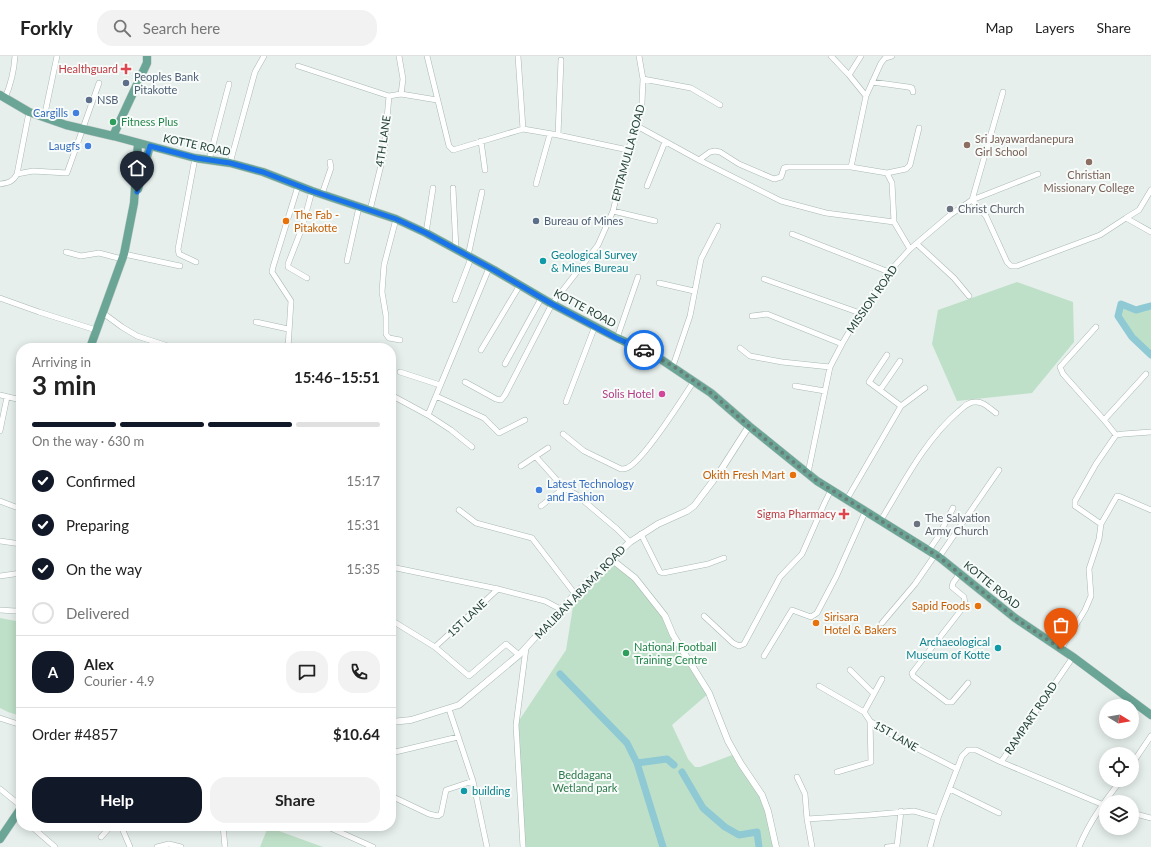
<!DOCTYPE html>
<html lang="en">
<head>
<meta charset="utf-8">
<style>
	:root { --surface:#fff; --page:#f2f2f2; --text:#222; --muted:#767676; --line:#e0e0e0; --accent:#111827 }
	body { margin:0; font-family:Lato,sans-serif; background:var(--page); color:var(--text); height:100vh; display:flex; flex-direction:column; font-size:15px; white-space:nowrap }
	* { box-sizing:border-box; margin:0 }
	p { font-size:13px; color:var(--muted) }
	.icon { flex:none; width:22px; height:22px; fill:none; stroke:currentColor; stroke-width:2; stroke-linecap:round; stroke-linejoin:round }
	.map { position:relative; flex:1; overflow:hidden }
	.drawer { position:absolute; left:16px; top:287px; width:380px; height:488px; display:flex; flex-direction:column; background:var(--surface); border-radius:16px; box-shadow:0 2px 10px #0003 }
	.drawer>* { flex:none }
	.needle { width:26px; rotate:101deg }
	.buttons { position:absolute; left:1099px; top:643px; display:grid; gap:8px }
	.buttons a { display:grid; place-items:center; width:40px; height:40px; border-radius:50%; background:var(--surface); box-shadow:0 2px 10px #0003; font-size:20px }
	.pin { position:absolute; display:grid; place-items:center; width:34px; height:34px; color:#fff; margin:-41px -17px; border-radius:50% 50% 50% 0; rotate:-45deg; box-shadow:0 0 4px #0007 }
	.pin .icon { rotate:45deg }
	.courier { position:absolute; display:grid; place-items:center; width:40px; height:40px; margin:-20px; border:3px solid #1a73e8; border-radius:50%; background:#fff; color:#222; box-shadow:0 1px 5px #0007 }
	.summary em { font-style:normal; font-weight:700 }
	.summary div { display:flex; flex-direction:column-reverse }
	.summary { display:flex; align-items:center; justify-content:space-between; height:68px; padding:0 16px }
	h1 { font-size:26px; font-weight:700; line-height:30px }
	.bar { display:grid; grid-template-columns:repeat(4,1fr); gap:6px 4px; align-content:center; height:48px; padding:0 16px }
	.bar i { height:5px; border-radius:3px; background:var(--line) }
	.bar .current { background:var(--accent) }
	.bar p { grid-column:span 4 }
	.line { display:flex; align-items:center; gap:10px; padding:0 16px; border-top:1px solid var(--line) }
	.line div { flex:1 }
	.round { display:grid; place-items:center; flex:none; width:42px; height:42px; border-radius:16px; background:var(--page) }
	ol { padding:0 16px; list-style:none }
	li { display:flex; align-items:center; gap:12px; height:44px }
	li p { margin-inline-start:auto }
	li .icon { padding:4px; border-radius:50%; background:var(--accent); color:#fff; stroke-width:4 }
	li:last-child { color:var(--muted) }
	li i { width:22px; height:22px; border:2px solid var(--line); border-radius:50% }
	.action { display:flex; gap:8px; margin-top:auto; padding:8px 16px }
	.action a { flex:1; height:46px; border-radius:16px; background:var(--accent); color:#fff; font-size:16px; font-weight:700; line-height:46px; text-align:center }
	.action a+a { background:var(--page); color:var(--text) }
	header { display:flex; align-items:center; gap:24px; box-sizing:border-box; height:56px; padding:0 20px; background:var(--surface); border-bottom:1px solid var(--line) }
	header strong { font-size:19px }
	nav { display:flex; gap:22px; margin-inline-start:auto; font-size:14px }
	.search { width:280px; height:36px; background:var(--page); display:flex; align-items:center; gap:10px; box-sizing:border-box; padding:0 14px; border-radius:16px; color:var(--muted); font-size:15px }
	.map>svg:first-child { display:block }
</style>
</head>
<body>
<header>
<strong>Forkly</strong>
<div class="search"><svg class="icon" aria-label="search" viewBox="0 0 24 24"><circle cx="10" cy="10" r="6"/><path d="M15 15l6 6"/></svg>Search here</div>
<nav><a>Map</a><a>Layers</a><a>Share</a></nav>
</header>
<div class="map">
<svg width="1151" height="791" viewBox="0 0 1151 791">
	<rect width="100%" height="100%" fill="#e6efeb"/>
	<path fill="#bfe0c8" d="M1017,226l56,20 1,40 -42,51 -75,8 -25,-57 6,-34z
		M1121,248l15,6 15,-4v49l-19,-18 -14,-21z
		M611,503l24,19 30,38 44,77 -37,32 16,34 7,8h5l35,-13 27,41 14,52h-253l-7,-122 50,-75 9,-56z
		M0,562l21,4v94l-13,-4 -8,-4z
		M268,771l55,20h-63z"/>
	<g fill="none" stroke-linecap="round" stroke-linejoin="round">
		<path stroke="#8ec9d4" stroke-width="7" d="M1151,250l-15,4 -15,-6 -3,12 14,21 19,18
			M560,618l67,69 10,20 26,84
			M637,707l30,-4 7,6
			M682,716l21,36 22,19 14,8 18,-3 2,15"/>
		<g stroke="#a8b8b2" stroke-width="6">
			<path id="minor" d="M399,0l4,23 -2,15
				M427,0l22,90 4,4 70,-21 35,6 70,15
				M518,0l5,73
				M831,0l18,19 17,21 15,-33 4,-5 7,-2
				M298,10l91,30 12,-2 36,6
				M849,19l12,-19
				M643,23l48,9 29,17
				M872,26l36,5 4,1 1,4
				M1003,36l-31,108 14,16 21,46 4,4h6l83,-31 26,-17 25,14
				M866,40l-15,71 36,6 5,10 2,39 16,27
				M5,42c6,-14 9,-27 10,-42
				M44,62l13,-62
				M637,70l62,34 82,41 45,12 68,9
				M558,79l3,-75
				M481,85l4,29
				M195,102l-17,91 1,5 17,8
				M209,104l20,-76
				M699,104l11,-8 5,-1 5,1 19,12 35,15 7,-2 3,-9 4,-1h63
				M230,107l25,-91 9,-16
				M887,117l19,-4 4,-4 9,-37
				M17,118l12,-62
				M0,128c8,-1 13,-2 17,-10l16,-3 34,2 32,-90
				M536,128l14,-50
				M647,130l18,-44
				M453,132l3,62
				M322,138l9,-26 -1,-6
				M370,154l14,-57 5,-57
				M613,155l42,10
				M1126,162l13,-8 12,-20
				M396,163l-12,46 -2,27 4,24v18l3,4 11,2
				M426,177l7,-45
				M792,178l97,38
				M917,188l37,34 15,18
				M66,196l15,4 18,-3 23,6
				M124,198l56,12
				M468,200l14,-64
				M347,205l12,-54
				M307,222l-19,-11v-3l14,-36 10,-37
				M764,223l96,34
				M659,227l35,8
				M0,242l39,14 57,18
				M455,244l16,-42
				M103,257l19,14 15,9 37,12
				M752,260l15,-2 75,30
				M256,266l32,7
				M1096,271l-36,40 3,7 41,46 42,-46
				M617,282l21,-61
				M288,292l3,-47 -19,-29 1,-5 25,-81
				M740,292l10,8 32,6 48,5
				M481,294l39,-65
				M505,308l37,-67
				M673,310l17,-50 11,-57 17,-33
				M400,316l40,13
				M465,326l31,17 5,1 4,-5 47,-91 46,-59 15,-34 15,-61 9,-24 5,-23 1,-24 -4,-23
				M795,330l30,5
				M880,334l20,-29
				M0,339l21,5
				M391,339l37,20 61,-147
				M436,340l48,22 15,15 26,-13
				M566,346l29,-76
				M901,350l24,-18
				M428,359l23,15 21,17
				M1104,364l12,15
				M0,375l7,-34
				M563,378l21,17 37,18c2,0 4,0 6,-1 16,-6 56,-70 67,-87
				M536,401l28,31 13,7 14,12 26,22 13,13
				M521,410l27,-18
				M808,417l22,-106 12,-23 18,-31 29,-41 21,-23 40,-34 22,-15 66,-26
				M847,443l54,-93 -32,-24 18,-27
				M0,445l21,8
				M541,450l23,-18
				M459,454l17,13 56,15 43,56
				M881,464c23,-38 44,-80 78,-109 5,-4 9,-9 16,-9 8,-1 14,6 21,11
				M1101,468l16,-28 4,1 30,13
				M641,478l19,38 3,1 45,-9 16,-6
				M0,485l21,3
				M929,494l9,-13 15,-29
				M939,501l60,-87
				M391,509l5,3 102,21 47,12 17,9
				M960,517l-7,10 -1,4 12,10 1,8 -53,68 1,3 34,26h5l16,-19
				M0,520l21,-3
				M0,554l15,1 6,-1
				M704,560l29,27 6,3 5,-2 36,-67 22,-23 23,-52 6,-12
				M391,564l44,27 34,29 37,-32 13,11
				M882,567l33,-39 20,-29
				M435,591l63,-58
				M1061,593l24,-39 6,-14 -2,-27 10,-30 2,-15 -26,-18v-5l21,-37 20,-29 7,-1 28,-2
				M764,600l28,-46 19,7 6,-4 19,-36 30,-67
				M850,614l24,24
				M819,630l45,26 6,9 32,20 55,28
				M449,653l24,72 14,66
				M864,656l18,-33
				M0,662l21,7
				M391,697l67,-16
				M1001,706l105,44
				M1132,708l19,-28
				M837,716l34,-10 -1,-41
				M797,721l8,17 2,25 5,28
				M0,733l21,17
				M950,733l49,24
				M391,740l38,18 9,2 3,-2 5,-24 27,-9
				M1132,757l19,5
				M807,763l62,-4 45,-4 24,7
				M31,770l24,21
				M121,770l9,21
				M223,770l2,21
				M326,770l47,21
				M101,781l10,-11
				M157,791l12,-3 12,3
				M523,791l-7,-122 10,-77
				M887,791l10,-1 4,-35
				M930,791l8,-29 24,-62 6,-6h8l25,12 72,-105
				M1079,791c10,-25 26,-46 42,-67"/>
		</g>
		<g stroke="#a8b8b2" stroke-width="7">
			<path id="tertiary" d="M611,503l24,19 30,38 8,19 36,58 19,48 13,23 21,31 6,16 8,36
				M391,666l20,-2 48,-15 60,-50 56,-61 55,-52 28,-18 29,-13 7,-5 25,-33 30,-47"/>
		</g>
		<g stroke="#c2cac8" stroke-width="9">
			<path id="primary" d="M0,39l29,17 37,13 47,11 82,22 35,5 33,9 49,19 84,28 30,14 68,37 58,34 65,34 39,18 55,37 38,33 68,55 122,76 76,61 58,39 78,58
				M113,80l34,-73v-7
				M138,133l12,-43
				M90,292l34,-94 10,-51 4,-60
				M0,783l21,-31"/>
		</g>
		<use href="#minor" stroke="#fff" stroke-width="5"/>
		<use href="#tertiary" stroke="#fff" stroke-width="6"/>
		<use href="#primary" stroke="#6aa596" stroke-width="8"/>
	</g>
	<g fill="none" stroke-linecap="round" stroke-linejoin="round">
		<path stroke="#687f78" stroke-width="4" stroke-dasharray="0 7.2" d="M644,294l29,16 38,27 38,33 68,55 122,76 76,61 46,31"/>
		<path stroke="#1a73e8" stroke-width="5" d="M137,136l13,-46 46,12 34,5 33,9 49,19 84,28 30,14 68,37 58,34 64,34 28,12"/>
	</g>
	<g fill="#e0444e" stroke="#f7fbf9" stroke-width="1.5">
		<path d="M124 7h4v4h4v4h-4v4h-4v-4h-4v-4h4z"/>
		<path d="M842 452h4v4h4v4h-4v4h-4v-4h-4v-4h4z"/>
	</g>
	<g fill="#5c6f8a" stroke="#f7fbf9" stroke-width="1.5">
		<circle cx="126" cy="27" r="4"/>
		<circle cx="89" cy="44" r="4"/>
		<circle cx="536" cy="165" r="4"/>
	</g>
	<g fill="#3f7fe0" stroke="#f7fbf9" stroke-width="1.5">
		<circle cx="76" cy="57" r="4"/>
		<circle cx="88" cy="90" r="4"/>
		<circle cx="539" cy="434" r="4"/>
	</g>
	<g fill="#2e9e5b" stroke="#f7fbf9" stroke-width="1.5">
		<circle cx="113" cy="66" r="4"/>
		<circle cx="626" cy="597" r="4"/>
	</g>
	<g fill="#8d6e63" stroke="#f7fbf9" stroke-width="1.5">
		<circle cx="967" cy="89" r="4"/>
		<circle cx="1089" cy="106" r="4"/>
	</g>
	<g fill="#6b7280" stroke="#f7fbf9" stroke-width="1.5">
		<circle cx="950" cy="153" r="4"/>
		<circle cx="917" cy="468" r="4"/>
	</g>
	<g fill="#e8710a" stroke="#f7fbf9" stroke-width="1.5">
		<circle cx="286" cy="165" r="4"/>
		<circle cx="793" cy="419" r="4"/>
		<circle cx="978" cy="550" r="4"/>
		<circle cx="816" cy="567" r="4"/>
	</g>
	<g fill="#0f9aa8" stroke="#f7fbf9" stroke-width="1.5">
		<circle cx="543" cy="205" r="4"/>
		<circle cx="998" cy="592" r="4"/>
		<circle cx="464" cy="735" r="4"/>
	</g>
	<circle fill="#d1479c" stroke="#f7fbf9" stroke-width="1.5" cx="662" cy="338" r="4"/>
	<g text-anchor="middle" stroke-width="4" stroke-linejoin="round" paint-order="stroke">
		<g font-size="11" fill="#be3a42" stroke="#f7fbf9" text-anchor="end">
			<text x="118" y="17">Healthguard</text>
			<text x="836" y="462">Sigma Pharmacy</text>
		</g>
		<g font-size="11" fill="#4e5e75" stroke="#f7fbf9" text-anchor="start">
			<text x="134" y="25">Peoples Bank<tspan x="134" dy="13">Pitakotte</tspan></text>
			<text x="97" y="48">NSB</text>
			<text x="544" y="169">Bureau of Mines</text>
		</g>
		<g font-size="11" fill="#366cbe" stroke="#f7fbf9" text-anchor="end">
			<text x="68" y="61">Cargills</text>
			<text x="80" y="94">Laugfs</text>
			<text x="547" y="432" text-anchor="start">Latest Technology<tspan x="547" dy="13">and Fashion</tspan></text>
		</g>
		<g font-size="11" fill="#27864d" stroke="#f7fbf9" text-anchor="start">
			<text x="121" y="70">Fitness Plus</text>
			<text x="634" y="595">National Football<tspan x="634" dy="13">Training Centre</tspan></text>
		</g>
		<g font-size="11" fill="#785e54" stroke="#f7fbf9" text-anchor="start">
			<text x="975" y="87">Sri Jayawardanepura<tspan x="975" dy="13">Girl School</tspan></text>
			<text x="1089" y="123" text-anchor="middle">Christian<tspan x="1089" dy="13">Missionary College</tspan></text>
		</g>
		<g font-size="11" fill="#24423a" stroke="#f7fbf9">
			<text transform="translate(383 85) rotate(-82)" y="4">4TH LANE</text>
			<text transform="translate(197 89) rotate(12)" y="4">KOTTE ROAD</text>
			<text transform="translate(628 97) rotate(-75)" y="4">EPITAMULLA ROAD</text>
			<text transform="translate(872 243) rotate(-55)" y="4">MISSION ROAD</text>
			<text transform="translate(585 252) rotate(28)" y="4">KOTTE ROAD</text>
			<text transform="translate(992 529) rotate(39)" y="4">KOTTE ROAD</text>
			<text transform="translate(580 536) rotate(-46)" y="4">MALIBAN ARAMA ROAD</text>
			<text transform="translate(467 562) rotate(-43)" y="4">1ST LANE</text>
			<text transform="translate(1031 662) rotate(-56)" y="4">RAMPART ROAD</text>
			<text transform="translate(896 680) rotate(30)" y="4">1ST LANE</text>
		</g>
		<g font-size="11" fill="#5b616d" stroke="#f7fbf9" text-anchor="start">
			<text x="958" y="157">Christ Church</text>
			<text x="925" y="466">The Salvation<tspan x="925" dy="13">Army Church</tspan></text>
		</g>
		<g font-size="11" fill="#c56008" stroke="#f7fbf9" text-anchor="start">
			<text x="294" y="163">The Fab -<tspan x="294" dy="13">Pitakotte</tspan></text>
			<text x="785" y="423" text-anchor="end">Okith Fresh Mart</text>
			<text x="970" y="554" text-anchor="end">Sapid Foods</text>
			<text x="824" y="565">Sirisara<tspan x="824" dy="13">Hotel &amp; Bakers</tspan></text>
		</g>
		<g font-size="11" fill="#0d838f" stroke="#f7fbf9" text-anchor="start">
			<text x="551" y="203">Geological Survey<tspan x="551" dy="13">&amp; Mines Bureau</tspan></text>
			<text x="990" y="590" text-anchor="end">Archaeological<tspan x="990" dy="13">Museum of Kotte</tspan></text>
			<text x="472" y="739">building</text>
		</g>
		<g font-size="11" fill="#b23c85" stroke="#f7fbf9" text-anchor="end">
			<text x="654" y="342">Solis Hotel</text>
		</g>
		<g font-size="11" fill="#2d7a4b" stroke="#f7fbf9">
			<text x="585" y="723">Beddagana<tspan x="585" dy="13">Wetland park</tspan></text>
		</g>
	</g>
</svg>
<div class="buttons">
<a><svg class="needle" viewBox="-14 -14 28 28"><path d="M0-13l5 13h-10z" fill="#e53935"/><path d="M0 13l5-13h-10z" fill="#767676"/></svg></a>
<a><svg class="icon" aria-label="locate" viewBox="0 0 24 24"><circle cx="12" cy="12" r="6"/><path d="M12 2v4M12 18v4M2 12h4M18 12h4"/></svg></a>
<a><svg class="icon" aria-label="layers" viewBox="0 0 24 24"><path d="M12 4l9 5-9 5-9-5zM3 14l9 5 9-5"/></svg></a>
</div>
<div class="pin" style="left:1061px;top:593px;background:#ea580c"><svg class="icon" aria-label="bag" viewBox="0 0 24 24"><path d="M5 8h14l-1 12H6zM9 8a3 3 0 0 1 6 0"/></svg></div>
<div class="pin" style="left:137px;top:136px;background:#1f2937"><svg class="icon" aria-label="home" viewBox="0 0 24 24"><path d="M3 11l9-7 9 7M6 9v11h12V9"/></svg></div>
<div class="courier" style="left:644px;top:294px"><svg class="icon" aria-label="car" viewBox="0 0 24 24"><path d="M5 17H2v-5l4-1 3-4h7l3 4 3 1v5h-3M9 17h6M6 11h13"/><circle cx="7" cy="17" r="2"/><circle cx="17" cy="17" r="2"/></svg></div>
<section class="drawer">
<div class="summary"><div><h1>3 min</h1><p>Arriving in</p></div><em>15:46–15:51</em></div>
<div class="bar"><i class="current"></i><i class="current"></i><i class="current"></i><i></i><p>On the way · 630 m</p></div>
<ol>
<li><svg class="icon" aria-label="check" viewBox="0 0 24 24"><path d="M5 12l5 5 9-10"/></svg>Confirmed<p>15:17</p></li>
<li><svg class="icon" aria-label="check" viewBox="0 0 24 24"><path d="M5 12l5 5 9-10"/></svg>Preparing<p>15:31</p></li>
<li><svg class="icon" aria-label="check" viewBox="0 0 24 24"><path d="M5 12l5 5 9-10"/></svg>On the way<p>15:35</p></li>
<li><i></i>Delivered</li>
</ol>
<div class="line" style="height:72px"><b class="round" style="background:var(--accent);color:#fff">A</b><div><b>Alex</b><p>Courier · 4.9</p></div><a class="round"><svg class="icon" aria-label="chat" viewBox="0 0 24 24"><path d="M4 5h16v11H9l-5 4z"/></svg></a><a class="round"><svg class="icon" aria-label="phone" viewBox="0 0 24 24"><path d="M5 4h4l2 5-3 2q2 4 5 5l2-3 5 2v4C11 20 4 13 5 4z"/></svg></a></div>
<div class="line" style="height:52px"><div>Order #4857</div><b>$10.64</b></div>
<div class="action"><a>Help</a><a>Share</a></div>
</section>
</div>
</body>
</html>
